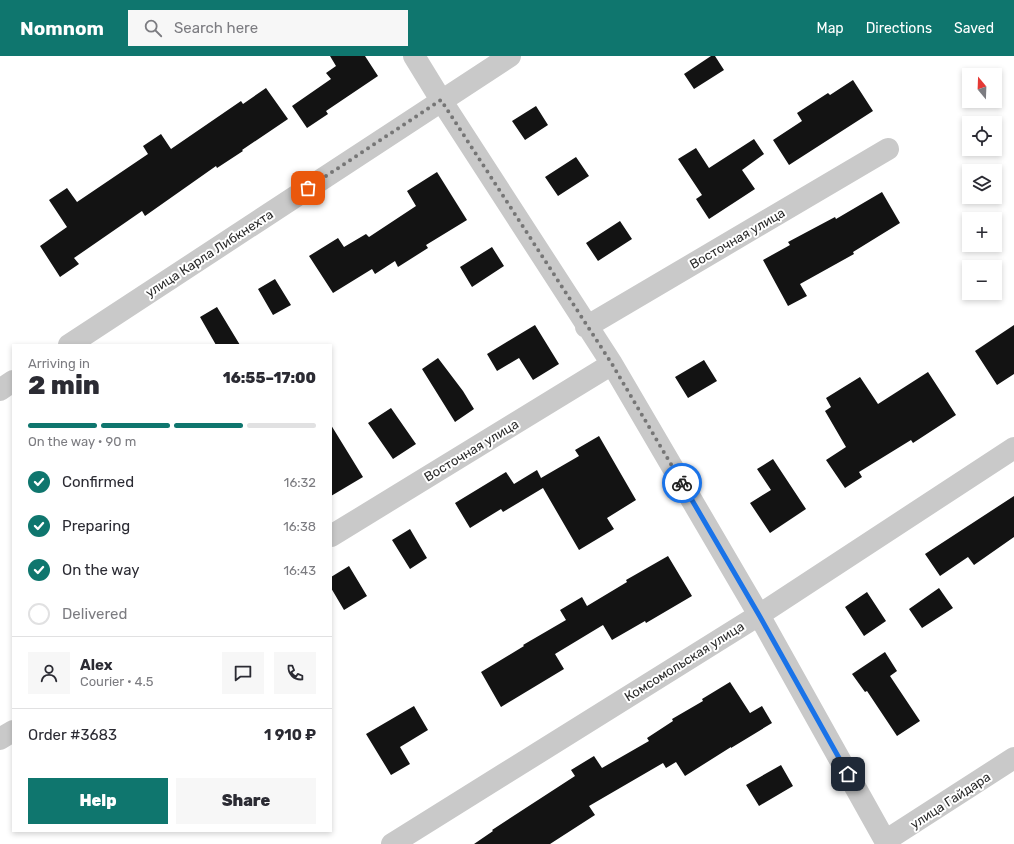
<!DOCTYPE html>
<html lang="en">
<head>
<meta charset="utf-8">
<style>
	:root { --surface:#fff; --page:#f7f7f7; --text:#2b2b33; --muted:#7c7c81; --line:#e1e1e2; --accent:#0f766e }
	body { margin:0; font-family:Rubik,sans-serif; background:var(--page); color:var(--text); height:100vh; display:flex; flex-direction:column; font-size:15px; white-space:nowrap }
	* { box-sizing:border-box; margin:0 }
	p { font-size:13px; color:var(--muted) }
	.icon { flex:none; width:22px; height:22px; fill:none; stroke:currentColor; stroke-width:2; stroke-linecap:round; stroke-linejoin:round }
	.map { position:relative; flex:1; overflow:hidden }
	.side { position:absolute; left:12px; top:288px; width:320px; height:488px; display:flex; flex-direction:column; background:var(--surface); border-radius:0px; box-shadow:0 2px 6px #0003 }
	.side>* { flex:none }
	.needle { width:26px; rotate:341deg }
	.buttons { position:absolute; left:962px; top:12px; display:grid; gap:8px }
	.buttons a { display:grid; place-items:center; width:40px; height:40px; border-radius:0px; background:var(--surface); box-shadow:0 2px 6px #0003; font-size:20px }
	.pin { position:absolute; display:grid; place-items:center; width:34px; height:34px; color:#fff; margin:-17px; border-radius:8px; box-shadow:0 2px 6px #0006 }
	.courier { position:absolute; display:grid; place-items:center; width:40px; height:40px; margin:-20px; border:3px solid #1a73e8; border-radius:50%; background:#fff; color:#222; box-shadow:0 1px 5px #0007 }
	.summary em { font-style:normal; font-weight:800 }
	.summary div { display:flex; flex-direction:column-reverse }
	.summary { display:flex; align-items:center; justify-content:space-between; height:68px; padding:0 16px }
	h1 { font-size:26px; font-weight:800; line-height:30px }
	.bar { display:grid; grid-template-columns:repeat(4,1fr); gap:6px 4px; align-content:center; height:48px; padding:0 16px }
	.bar i { height:5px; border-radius:3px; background:var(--line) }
	.bar .on { background:var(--accent) }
	.bar p { grid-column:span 4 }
	.line { display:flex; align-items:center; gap:10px; padding:0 16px; border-top:1px solid var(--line) }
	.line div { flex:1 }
	.round { display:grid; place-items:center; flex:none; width:42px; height:42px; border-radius:0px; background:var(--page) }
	ol { padding:0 16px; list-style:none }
	li { display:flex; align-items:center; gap:12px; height:44px }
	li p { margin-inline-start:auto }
	li .icon { padding:4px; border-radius:50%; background:var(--accent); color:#fff; stroke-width:4 }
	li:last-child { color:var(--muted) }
	li i { width:22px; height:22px; border:2px solid var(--line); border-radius:50% }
	.cta { display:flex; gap:8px; margin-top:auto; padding:8px 16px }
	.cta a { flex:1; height:46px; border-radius:0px; background:var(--accent); color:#fff; font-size:16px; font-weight:800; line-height:46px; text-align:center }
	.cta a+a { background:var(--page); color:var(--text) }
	header { display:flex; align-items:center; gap:24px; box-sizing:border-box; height:56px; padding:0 20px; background:var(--accent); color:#fff }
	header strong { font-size:19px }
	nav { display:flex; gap:22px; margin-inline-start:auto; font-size:14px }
	.search { width:280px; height:36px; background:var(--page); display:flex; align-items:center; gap:10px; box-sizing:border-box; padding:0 14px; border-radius:0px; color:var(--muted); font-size:15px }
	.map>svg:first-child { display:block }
</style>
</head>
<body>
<header>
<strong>Nomnom</strong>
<div class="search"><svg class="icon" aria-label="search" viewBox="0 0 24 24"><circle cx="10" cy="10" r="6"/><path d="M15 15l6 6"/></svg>Search here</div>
<nav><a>Map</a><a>Directions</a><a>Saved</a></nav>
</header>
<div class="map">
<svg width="1014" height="788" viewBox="0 0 1014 788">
	<rect width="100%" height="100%" fill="#fff"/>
	<path fill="#131313" d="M330,0h35l13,20 -52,35 2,3 -21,14 -15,-22 39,-27 -5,-6 10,-7z
		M711,0h4l9,14 -30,19 -10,-15z
		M853,24l20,31 -84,54 -16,-25 29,-19 -5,-8 31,-20 2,2z
		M266,32l22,31 -46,31 1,1 -26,17 -1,-2 -71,50 -3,-5 -68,47 5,6 -19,13 -20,-31 27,-19 -18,-27 18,-12 10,14 71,-48 -5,-8 18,-12 10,15 70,-48 2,3z
		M536,50l12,19 -23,15 -13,-19z
		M754,83l10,15 -22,16 13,19 -46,30 -13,-20 6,-4 -24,-36 18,-11 13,20z
		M576,101l13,19 -31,20 -13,-19z
		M437,116l30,48 -41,25 2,3 -30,19 -3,-6 -20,13 -3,-5 -39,24 -24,-37 29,-18 6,9 22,-13 3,3 47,-31 -9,-15z
		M882,136l18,31 -47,29 1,2 -54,30 7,12 -19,10 -25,-46 27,-15 -2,-3 47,-25 1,2z
		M620,165l12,18 -34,22 -12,-18z
		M492,191l12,19 -32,21 -12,-20z
		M275,223l16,26 -18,10 -15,-26z
		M217,251l23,38h-24l-16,-28z
		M535,269l24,39 -26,16 -14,-22 -22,13 -10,-17z
		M1014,269v49l-17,11 -22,-34z
		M438,302l25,33 11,18 -19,13 -33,-53z
		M704,304l13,21 -29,17 -13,-21z
		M928,316l28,43 -43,28 -2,-3 -52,32 3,5 -17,11 -19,-28 20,-13 -21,-36 6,-4 -5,-9 34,-21 18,27z
		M391,352l25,36 -23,15 -25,-36z
		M331,369l32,52 -32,19z
		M599,380l37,64 -29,18 7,11 -35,21 -36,-62 -40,24 -2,-3 -31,19 -15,-25 51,-31 8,12 23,-14 4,8 38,-22 -4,-6z
		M773,403l33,50 -36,24 -20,-30 21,-13 -14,-21z
		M1014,440v41l-40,28 -6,-8 -28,19 -15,-22z
		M410,473l17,29 -17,11 -18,-29z
		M668,500l24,40 -46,27 -1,-2 -33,19 -9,-15 -48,29 9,15 -63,38 -20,-35 43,-26 -1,-1 43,-25 -6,-10 22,-13 5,9 40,-24 -1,-2z
		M349,510l18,30 -23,14 -13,-22v-11z
		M939,532l14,20 -31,20 -13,-19z
		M867,536l19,29 -22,15 -19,-29z
		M885,596l12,19 -7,5 30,45 -23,15 -30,-45 -2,1 -13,-18z
		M730,626l20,31 12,-7 10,17 -41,25v-1l-46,29 -9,-14 -10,6 -3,-5 -74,43 6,9 -45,29h-76l19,-13 -1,-1 83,-54 -4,-6 23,-14 8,12 47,-27 -2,-3 26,-17 -1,-2 31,-18 -1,-2z
		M414,650l14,24 -28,17 10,17 -19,11 -25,-41z
		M781,709l12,21 -34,20 -13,-21z"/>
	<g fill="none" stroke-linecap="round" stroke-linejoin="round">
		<path stroke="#c9c9c9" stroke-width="22" d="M414,0l27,44 171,264 147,251 128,229
			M586,271l302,-178
			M69,289l441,-289
			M0,334l13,-9
			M331,480l281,-172
			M0,683l13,-8
			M885,785l129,-83"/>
		<path stroke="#c9c9c9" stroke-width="22" d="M392,788l367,-229 255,-167"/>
	</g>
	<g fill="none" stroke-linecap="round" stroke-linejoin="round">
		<path stroke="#767676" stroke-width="4" stroke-dasharray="0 7.2" d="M308,132l133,-88 171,264 70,119"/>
		<path stroke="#1a73e8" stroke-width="5" d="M682,427l77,132 89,159"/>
	</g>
	<g text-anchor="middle" stroke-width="4" stroke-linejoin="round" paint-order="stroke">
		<g font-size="13" fill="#2c2c2c" stroke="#fff">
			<text transform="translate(737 182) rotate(-30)" y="5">Восточная улица</text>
			<text transform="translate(209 197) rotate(-33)" y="5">улица Карла Либкнехта</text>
			<text transform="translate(471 394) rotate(-31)" y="5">Восточная улица</text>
			<text transform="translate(684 605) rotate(-32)" y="5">Комсомольская улица</text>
			<text transform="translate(950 744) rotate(-33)" y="5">улица Гайдара</text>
		</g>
	</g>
</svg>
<div class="buttons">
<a><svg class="needle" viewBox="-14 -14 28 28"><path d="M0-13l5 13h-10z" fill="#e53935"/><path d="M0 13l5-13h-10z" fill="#7c7c81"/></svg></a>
<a><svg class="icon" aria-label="locate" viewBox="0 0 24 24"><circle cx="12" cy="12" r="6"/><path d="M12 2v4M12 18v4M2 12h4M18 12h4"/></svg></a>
<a><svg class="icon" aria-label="layers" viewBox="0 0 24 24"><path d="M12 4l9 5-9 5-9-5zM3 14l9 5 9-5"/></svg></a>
<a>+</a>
<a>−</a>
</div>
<div class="pin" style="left:308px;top:132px;background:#ea580c"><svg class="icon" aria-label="bag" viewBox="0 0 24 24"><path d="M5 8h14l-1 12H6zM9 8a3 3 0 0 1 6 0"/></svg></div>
<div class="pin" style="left:848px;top:718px;background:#1f2937"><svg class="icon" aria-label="home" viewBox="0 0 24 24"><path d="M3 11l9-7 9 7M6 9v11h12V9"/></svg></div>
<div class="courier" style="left:682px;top:427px"><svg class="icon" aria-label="bike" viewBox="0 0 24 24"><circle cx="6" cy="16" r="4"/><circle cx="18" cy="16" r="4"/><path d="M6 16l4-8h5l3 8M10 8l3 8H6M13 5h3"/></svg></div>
<section class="side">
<div class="summary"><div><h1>2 min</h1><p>Arriving in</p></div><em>16:55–17:00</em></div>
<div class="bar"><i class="on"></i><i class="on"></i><i class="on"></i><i></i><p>On the way · 90 m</p></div>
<ol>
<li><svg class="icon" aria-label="check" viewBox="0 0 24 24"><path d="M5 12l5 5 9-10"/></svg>Confirmed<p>16:32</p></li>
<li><svg class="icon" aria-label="check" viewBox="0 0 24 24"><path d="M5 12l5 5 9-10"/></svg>Preparing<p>16:38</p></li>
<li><svg class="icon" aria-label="check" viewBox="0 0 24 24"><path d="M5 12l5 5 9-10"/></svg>On the way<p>16:43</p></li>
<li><i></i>Delivered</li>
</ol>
<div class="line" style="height:72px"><a class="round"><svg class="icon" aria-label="person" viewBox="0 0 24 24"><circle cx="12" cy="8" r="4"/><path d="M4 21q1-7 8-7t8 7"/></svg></a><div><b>Alex</b><p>Courier · 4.5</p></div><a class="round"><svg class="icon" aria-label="chat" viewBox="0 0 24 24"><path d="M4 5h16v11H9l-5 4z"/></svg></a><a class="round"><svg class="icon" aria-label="phone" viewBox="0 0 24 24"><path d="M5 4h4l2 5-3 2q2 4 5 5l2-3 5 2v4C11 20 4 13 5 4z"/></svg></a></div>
<div class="line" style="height:52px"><div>Order #3683</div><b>1 910 ₽</b></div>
<div class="cta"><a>Help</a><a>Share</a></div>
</section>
</div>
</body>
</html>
